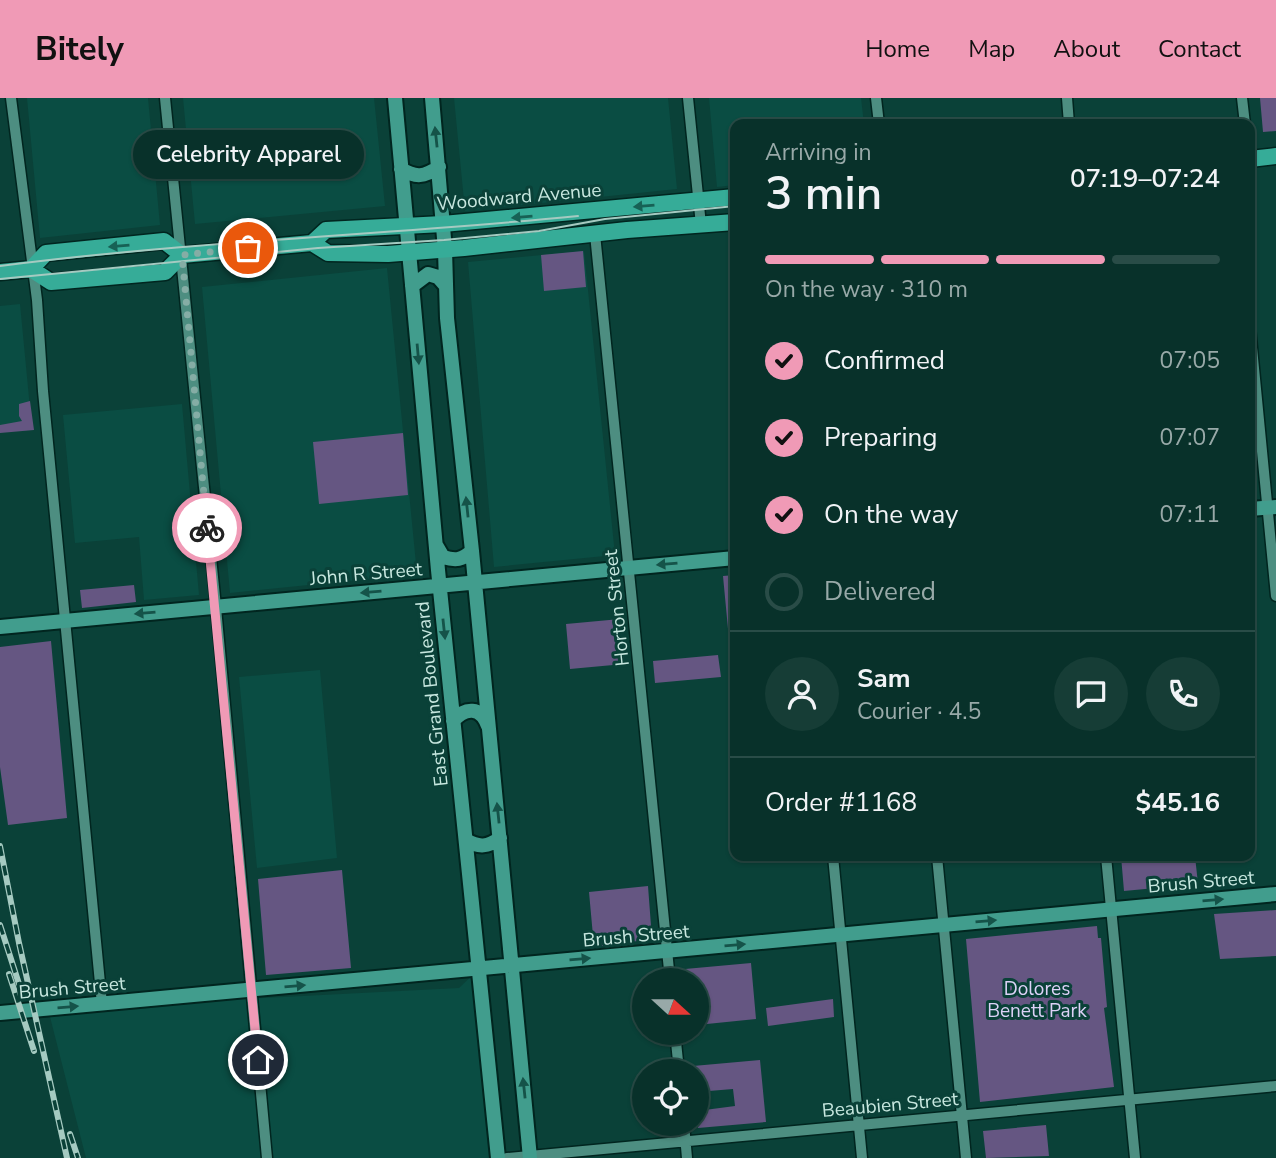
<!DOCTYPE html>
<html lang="en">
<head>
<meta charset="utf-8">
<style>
	:root { --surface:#08312a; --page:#163d36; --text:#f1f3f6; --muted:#98a9a8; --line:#294c47; --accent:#f09ab6 }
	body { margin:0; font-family:"Nunito Sans",sans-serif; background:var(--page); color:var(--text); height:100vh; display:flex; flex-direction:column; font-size:26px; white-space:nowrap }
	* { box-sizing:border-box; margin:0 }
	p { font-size:23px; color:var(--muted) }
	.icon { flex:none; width:38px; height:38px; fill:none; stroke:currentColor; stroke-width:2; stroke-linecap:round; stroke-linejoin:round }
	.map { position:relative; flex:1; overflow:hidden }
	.panel { position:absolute; left:730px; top:21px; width:525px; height:742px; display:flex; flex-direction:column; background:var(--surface); border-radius:14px; box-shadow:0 2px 5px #0004,0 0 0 2px var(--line) }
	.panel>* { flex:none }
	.needle { width:46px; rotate:111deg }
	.tools { position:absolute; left:632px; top:870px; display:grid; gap:14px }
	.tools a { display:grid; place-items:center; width:77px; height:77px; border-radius:50%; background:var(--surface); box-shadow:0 2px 5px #0004,0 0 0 2px var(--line); font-size:35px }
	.pin { position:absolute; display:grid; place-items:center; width:60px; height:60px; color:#fff; margin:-30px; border:4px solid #fff; border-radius:50%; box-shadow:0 2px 7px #0007 }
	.courier { position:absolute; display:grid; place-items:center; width:70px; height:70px; margin:-35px; border:5px solid #f09ab6; border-radius:50%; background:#fff; color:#222; box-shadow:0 2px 9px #0007 }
	.bubble { position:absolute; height:49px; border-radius:24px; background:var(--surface); box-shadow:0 2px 5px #0004,0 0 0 2px var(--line); font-size:23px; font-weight:600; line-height:49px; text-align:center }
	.overview em { font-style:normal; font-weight:600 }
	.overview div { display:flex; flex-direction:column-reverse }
	.overview { display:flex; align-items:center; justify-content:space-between; height:119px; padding:0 35px }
	h1 { font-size:46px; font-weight:600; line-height:52px }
	.bar { display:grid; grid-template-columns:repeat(4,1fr); gap:10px 7px; align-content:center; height:84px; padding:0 35px }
	.bar i { height:9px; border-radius:5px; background:var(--line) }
	.bar .active { background:var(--accent) }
	.bar p { grid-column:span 4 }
	.line { display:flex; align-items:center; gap:18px; padding:0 35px; border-top:2px solid var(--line) }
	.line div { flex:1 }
	.round { display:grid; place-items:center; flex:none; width:74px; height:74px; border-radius:37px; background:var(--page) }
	ol { padding:0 35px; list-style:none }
	li { display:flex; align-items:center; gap:21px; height:77px }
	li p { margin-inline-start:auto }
	li .icon { padding:7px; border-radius:50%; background:var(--accent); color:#111; stroke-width:4 }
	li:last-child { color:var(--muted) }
	li i { width:38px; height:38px; border:4px solid var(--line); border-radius:50% }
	header { display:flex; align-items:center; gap:42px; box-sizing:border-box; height:98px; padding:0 35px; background:var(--accent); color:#111 }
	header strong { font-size:33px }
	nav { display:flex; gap:38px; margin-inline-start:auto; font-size:24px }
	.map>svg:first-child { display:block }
</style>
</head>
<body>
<header>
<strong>Bitely</strong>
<nav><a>Home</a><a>Map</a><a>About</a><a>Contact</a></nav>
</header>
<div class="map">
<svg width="1276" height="1060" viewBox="0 0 1276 1060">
	<rect width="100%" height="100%" fill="#0a4138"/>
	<path fill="#0a4d43" d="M27,0h121l12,127 -120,13z
		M183,0h191l11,108 -190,18z
		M454,0h214l9,91 -212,22z
		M709,0h152l3,26h-129v61l-18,2z
		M584,153l31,304 -121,12 -26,-305z
		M387,170l30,306 -187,19 -28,-306z
		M20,206l12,125 -32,3v-126z
		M182,306l17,191 -55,5 -5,-63 -64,6 -12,-128z
		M320,572l17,188 -80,10 -18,-191z
		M479,871l15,189h-408l-38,-149 411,-21z"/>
	<path fill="#655682" d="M1260,0h16v33l-13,1z
		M583,153l3,36 -42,4 -3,-36z
		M30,303l4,29 -34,3v-8l22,-4 -3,-5v-12z
		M403,335l5,62 -89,9 -6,-62z
		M735,477v74l-5,1 -7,-74z
		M134,487l2,17 -54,6 -2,-18z
		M620,521l4,45 -54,5 -4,-45z
		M51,543l16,177 -59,7 -8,-58v-120z
		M718,557l3,22 -66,6 -2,-22z
		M1121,758h74l3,28 -74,7z
		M342,772l9,98 -85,7 -8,-96z
		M648,788l4,53 -58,8 -5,-55z
		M1276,812v46l-56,3 -6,-45z
		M1097,828l1,12h3l6,69 -3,1 10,79 -134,15 -14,-163z
		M751,865l5,56 -59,6 -1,-45h-10l-1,-11z
		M833,901l1,18 -66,9 -2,-18z
		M760,962l6,62 -68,6 -1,-17 38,-5 -2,-17 -36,3 -1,-21h-3v-5z
		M1046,1027l3,31 -63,2 -3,-27z"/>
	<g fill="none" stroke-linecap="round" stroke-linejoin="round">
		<g stroke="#01251f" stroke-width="13">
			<path id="street" d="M11,0l26,202 6,91 59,613
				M165,0l50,499 52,561
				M688,0l13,127
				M876,0l3,26
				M1067,0l2,26
				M1242,0l3,26
				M595,136l75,746
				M1250,229l26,269
				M833,758l29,302
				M937,758l29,302
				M1106,758l29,302
				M675,934l4,39
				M684,1026l3,34
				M507,1060l769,-72"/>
		</g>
		<g stroke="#01251f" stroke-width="18">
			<path id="secondary" d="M395,0l43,472 60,588
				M432,0l13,152 2,68 25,233 58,607
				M401,71c15,9 23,8 38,-2
				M412,188l16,-12 10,3 7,8
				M1250,411l26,-2
				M436,447l7,12c13,4 19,3 29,-6
				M0,529l735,-69
				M453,623c12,-14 28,-15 35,5
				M466,742c13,8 22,7 34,-2
				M0,915l1276,-119"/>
		</g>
		<g stroke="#01251f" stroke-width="19">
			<path id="primary" d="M1250,61l26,-3
				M312,145l16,10 60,1 76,-6 163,-18 108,-8
				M31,171l15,-16 118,-12 18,14
				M0,174l31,-3 20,13 114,-10 17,-17 130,-12 14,-13 117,-6 292,-27"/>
		</g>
		<use href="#street" stroke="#4d8e81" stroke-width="10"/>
		<use href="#secondary" stroke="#419d8d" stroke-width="14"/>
		<use href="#primary" stroke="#36ac98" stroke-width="16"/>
		<path stroke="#a5cac1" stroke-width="2" d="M0,168c192,-25 386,-31 578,-50
			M0,181l318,-31 126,-8 95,-9 66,-12 130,-13"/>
		<g stroke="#a5cac1" stroke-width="6">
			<path id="rail" d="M0,748l19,97 48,215
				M0,827l19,59
				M9,876l25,77
				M70,1036l8,24"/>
		</g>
		<use href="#rail" stroke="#0a4138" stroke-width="3.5" stroke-dasharray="10" stroke-linecap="butt"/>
	</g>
	<defs><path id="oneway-solid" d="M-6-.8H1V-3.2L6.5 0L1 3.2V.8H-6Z" transform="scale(1.75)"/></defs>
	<g fill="#155349">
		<use href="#oneway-solid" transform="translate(436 39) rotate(-96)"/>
		<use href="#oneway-solid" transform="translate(418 256) rotate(85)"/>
		<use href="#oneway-solid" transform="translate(467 409) rotate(-96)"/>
		<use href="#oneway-solid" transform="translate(667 466) rotate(175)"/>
		<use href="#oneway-solid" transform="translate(371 494) rotate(175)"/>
		<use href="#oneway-solid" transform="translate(145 515) rotate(175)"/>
		<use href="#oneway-solid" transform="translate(444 531) rotate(84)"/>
		<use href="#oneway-solid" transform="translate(498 715) rotate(-96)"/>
		<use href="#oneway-solid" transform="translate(1213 802) rotate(-5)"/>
		<use href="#oneway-solid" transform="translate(986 823) rotate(-5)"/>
		<use href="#oneway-solid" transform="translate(735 847) rotate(-5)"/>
		<use href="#oneway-solid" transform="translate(580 861) rotate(-5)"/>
		<use href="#oneway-solid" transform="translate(295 888) rotate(-5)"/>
		<use href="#oneway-solid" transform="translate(68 909) rotate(-5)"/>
		<use href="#oneway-solid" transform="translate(524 990) rotate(-96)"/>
	</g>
	<g fill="#176155">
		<use href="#oneway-solid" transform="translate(644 108) rotate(175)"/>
		<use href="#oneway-solid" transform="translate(522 119) rotate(175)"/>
		<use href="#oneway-solid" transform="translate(119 148) rotate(175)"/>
	</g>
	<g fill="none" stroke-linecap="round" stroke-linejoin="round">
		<path stroke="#85ada5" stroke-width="7" stroke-dasharray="0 12.6" d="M207,430l-25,-273 66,-7"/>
		<path stroke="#f09ab6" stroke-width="9" d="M207,430l51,532"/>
	</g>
	<g text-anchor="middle" stroke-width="6" stroke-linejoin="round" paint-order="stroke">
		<g font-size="19" fill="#c7e7df" stroke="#0a4138">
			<text transform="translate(519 98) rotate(-5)" y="7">Woodward Avenue</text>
			<text transform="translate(366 475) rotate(-5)" y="7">John R Street</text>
			<text transform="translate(616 510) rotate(-96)" y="7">Horton Street</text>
			<text transform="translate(431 596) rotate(-96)" y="7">East Grand Boulevard</text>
			<text transform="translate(1201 783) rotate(-5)" y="7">Brush Street</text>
			<text transform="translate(636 837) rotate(-5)" y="7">Brush Street</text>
			<text transform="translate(72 889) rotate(-5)" y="7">Brush Street</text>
			<text transform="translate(890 1006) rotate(-5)" y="7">Beaubien Street</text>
		</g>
		<g font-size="19" fill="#ddd1f7" stroke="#0a4138">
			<text x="1037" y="897">Dolores<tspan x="1037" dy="22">Benett Park</tspan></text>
		</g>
	</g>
</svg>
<div class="tools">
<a><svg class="needle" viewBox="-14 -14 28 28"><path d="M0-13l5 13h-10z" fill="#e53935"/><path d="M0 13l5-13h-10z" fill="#98a9a8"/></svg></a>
<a><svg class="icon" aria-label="locate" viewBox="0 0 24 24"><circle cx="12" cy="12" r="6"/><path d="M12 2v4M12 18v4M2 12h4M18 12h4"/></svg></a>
</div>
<div class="pin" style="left:248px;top:150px;background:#ea580c"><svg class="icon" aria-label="bag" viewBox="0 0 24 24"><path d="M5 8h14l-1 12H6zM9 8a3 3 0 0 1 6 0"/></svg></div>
<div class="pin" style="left:258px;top:962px;background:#1f2937"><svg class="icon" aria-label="home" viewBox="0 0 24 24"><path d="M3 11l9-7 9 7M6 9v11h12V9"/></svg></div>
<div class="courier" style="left:207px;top:430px"><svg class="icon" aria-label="bike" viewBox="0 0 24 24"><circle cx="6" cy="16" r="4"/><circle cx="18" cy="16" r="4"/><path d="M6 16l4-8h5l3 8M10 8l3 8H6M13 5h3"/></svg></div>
<div class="bubble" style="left:133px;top:32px;width:231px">Celebrity Apparel</div>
<section class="panel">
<div class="overview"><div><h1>3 min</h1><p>Arriving in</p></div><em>07:19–07:24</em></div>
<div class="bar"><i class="active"></i><i class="active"></i><i class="active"></i><i></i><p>On the way · 310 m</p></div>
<ol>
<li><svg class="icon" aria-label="check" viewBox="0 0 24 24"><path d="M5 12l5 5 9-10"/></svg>Confirmed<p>07:05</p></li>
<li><svg class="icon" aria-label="check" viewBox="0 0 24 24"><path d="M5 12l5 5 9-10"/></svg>Preparing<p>07:07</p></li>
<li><svg class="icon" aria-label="check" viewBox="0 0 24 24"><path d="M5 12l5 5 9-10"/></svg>On the way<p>07:11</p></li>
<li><i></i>Delivered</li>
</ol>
<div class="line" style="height:126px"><a class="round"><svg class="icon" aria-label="person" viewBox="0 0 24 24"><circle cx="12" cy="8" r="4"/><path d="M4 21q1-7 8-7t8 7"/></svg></a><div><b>Sam</b><p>Courier · 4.5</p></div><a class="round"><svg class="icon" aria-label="chat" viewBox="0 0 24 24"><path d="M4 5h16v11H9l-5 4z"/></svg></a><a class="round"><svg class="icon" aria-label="phone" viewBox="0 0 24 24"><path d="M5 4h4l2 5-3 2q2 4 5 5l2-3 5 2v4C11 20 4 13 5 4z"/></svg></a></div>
<div class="line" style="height:91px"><div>Order #1168</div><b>$45.16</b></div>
</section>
</div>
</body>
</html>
